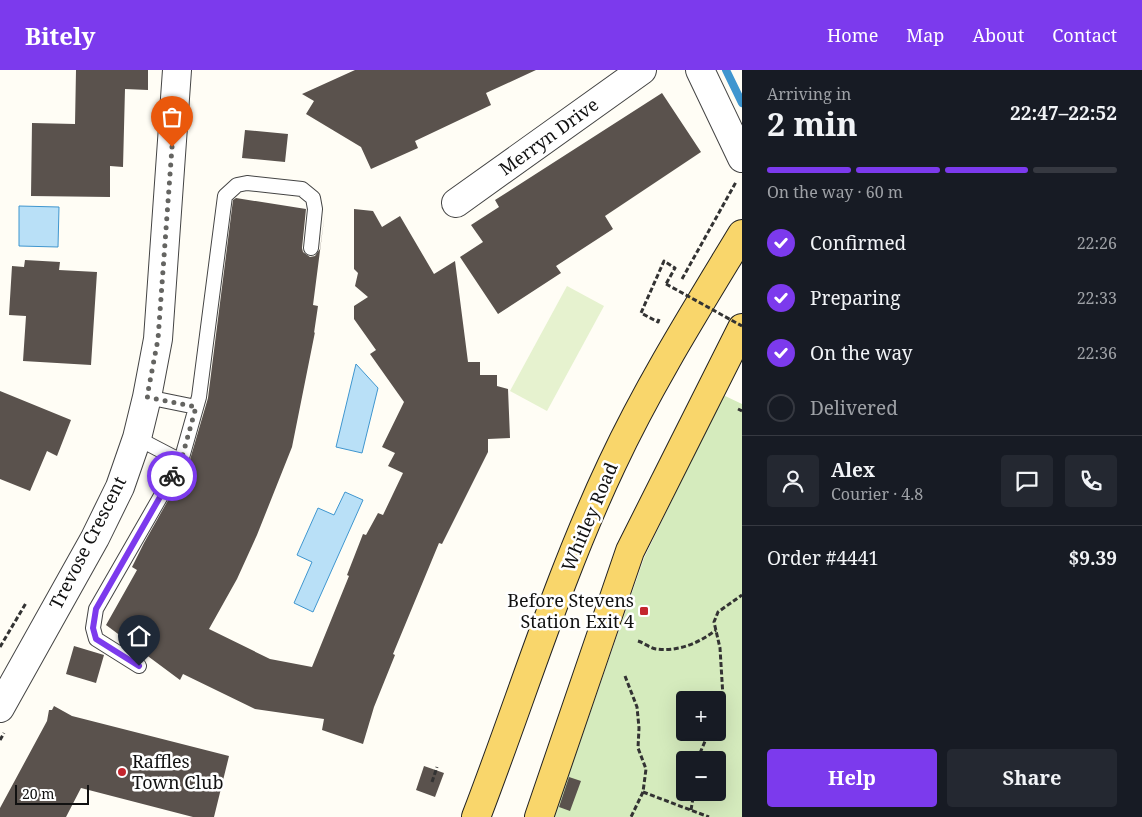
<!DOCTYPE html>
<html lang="en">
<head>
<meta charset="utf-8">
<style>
	:root { --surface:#171b24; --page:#242831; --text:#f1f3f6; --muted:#9ea1a6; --line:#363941; --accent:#7c3aed }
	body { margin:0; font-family:"Noto Serif",serif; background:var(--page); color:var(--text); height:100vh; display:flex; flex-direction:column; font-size:19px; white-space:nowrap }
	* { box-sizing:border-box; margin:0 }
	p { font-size:16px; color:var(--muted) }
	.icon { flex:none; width:28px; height:28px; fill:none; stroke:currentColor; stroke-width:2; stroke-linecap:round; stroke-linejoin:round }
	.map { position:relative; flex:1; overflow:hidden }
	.side { display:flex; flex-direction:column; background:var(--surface); width:400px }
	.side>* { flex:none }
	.controls { position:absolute; left:676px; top:621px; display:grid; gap:10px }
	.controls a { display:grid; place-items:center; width:50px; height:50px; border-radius:5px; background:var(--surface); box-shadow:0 5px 20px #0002; font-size:25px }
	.scale { position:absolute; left:15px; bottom:12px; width:74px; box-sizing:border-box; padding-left:5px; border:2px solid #111; border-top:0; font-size:14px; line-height:18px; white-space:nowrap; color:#111; -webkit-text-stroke:4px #fff; paint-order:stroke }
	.pin { position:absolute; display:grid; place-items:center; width:42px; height:42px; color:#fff; margin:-51px -21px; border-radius:50% 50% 50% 0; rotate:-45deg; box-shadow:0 0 5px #0007 }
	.pin .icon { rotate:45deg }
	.courier { position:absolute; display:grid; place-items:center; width:50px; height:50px; margin:-25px; border:4px solid #7c3aed; border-radius:50%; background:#fff; color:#222; box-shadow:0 1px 6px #0007 }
	.headline em { font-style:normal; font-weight:700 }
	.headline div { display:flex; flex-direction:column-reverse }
	.headline { display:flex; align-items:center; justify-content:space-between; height:85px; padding:0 25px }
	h1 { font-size:32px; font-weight:700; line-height:38px }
	.bar { display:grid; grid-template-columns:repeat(4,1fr); gap:8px 5px; align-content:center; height:60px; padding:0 25px }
	.bar i { height:6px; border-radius:4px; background:var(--line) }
	.bar .selected { background:var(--accent) }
	.bar p { grid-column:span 4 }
	.line { display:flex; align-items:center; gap:12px; padding:0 25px; border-top:1px solid var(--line) }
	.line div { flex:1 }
	.round { display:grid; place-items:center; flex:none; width:52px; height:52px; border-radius:5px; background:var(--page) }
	ol { padding:0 25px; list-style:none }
	li { display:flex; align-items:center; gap:15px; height:55px }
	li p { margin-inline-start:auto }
	li .icon { padding:5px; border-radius:50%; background:var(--accent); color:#fff; stroke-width:4 }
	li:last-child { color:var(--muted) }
	li i { width:28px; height:28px; border:2px solid var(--line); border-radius:50% }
	.cta { display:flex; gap:10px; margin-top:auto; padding:10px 25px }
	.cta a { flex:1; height:58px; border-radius:5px; background:var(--accent); color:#fff; font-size:20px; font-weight:700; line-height:58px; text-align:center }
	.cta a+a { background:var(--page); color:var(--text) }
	header { display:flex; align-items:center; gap:30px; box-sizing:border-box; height:70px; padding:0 25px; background:var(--accent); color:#fff }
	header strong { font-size:24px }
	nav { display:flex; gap:28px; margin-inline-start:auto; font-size:18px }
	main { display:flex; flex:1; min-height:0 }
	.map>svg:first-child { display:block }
</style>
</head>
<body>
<header>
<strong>Bitely</strong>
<nav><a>Home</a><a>Map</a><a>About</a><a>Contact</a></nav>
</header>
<main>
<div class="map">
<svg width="742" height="747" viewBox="0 0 742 747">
	<rect width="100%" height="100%" fill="#fffdf5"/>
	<path fill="#d5ebbd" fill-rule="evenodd" d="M723,325l19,9v413h-188l90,-259zM685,630h33v32h-33zM685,690h33v32h-33z"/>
	<path fill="#e6f2cf" d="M567,216l37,20 -57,105 -37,-20z"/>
	<path fill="#b9e0f7" stroke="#3f96cf" d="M19,136l40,1 -1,40 -39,-1z
		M356,294l22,24 -16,65 -26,-6z
		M345,422l18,8 -50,112 -19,-9 18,-41 -15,-7 21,-47 16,7z"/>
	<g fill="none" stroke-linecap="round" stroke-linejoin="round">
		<path stroke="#3f96cf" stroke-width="8" d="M726,0l16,33"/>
	</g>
	<path fill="#5a524d" d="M76,0h72v20l-23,-1 -2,78 -13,-1v31l-79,-1 1,-73 43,1z
		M355,0h181l-50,23 5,12 -76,36 3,7 -47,21 -10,-22 -55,-33 8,-13 -12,-7z
		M662,23l39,59 -96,64 8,13 -57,37 5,7 -63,41 -38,-57 23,-15 -12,-17 28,-18 -4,-7z
		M245,60l43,4 -3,28 -43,-4z
		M236,128l70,11 -4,39 1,4 7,5 5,-1 5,-7 5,-37 -12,93 5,1 -4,27 1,-1 -23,115 -35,88 -20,44 -28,50 61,30 42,8 37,-91 -2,-1 16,-41 3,1 12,-22 5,2 20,-42 -15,-7 7,-13 -13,-6 22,-45 -34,-48 6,-4 -22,-31v-13l14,-9 -13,-11 3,-13 -4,-4v-60l19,2 9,16 18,-11 34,58 21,-13 13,101h12v13h17v11l11,3 2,49 -22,1v13l-46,92 -3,-1 -46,111 2,1 -21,52 -11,37 -41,-14 2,-11 -69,-10 -72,-35 -3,6 -74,-55 31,-55 -5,-3 12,-24 45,-80 19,-65 25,-198z
		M25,190l35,2 -1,8 38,2 -6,93 -68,-4 3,-45 -17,-1 3,-49 12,1z
		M0,321l71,29 -14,36 -10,-5 -17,40 -30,-12z
		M74,576l30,9 -8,28 -30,-9z
		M54,636l18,10 157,40 -15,61h-21l-112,-29 -15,29h-66v-9l47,-87 2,-11h3z
		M424,696l20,7 -9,24 -19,-7z
		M569,707l12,4 -11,30 -11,-4z"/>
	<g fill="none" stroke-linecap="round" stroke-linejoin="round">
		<g stroke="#444" stroke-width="16">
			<path id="lane" d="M147,327l49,10
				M137,368l44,23
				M139,596l-43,-27 -3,-11 3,-19 85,-148 18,-64 26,-201 12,-11 10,-2 55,6 11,9 2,11 -4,39"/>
		</g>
		<g stroke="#444" stroke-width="30">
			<path id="street" d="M700,0l42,88
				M456,133l186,-133
				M0,638l95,-170 25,-51 17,-49 10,-41 11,-58 19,-269"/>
		</g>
		<g stroke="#222" stroke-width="30">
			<path id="primary" d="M476,747c45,-117 82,-239 136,-353 37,-79 84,-154 130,-230
				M539,747l91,-266 112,-223"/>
		</g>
		<path stroke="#333" stroke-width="3" stroke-dasharray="5 2.5" stroke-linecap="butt" d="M682,209l54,-97
			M659,249l-1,3 -17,-9 23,-52 11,7 -9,16
			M738,339l4,2
			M638,571c6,2 12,7 18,8 22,3 43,-6 60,-19
			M0,577l26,-44
			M625,606l12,31 2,21 -1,20 8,21 -3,23 -12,25
			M718,648l4,-5 1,-16 -3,-49 -6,-26 4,-10 24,-17
			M0,670l4,-7
			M697,690l12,-28
			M432,712l5,-15
			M643,722l66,25
			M691,740l3,-18"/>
		<use href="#lane" stroke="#fff" stroke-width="14"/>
		<use href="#street" stroke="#fff" stroke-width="28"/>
		<use href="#primary" stroke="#f9d66b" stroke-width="28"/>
		<path stroke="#333" stroke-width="3" stroke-dasharray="5 2.5" stroke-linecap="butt" d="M666,214l76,42"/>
	</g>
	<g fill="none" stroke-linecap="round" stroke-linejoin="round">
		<path stroke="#646461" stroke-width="5" stroke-dasharray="0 9" d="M172,77l-14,192 -11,58 49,10 -15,54 -9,15"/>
		<path stroke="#7c3aed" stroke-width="6" d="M139,596l-43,-27 -3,-11 3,-19 76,-133"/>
	</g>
	<g fill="#c4262e" stroke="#fff" stroke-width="2">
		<rect x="639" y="536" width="10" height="10" rx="2.5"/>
		<circle cx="122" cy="702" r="5"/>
	</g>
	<g text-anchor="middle" stroke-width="5" stroke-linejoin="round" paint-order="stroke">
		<g font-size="18" fill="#111" stroke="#fff">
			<text transform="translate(549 67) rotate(-36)" y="6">Merryn Drive</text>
			<text transform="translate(590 447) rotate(-67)" y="6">Whitley Road</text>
			<text transform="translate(88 473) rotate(-63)" y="6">Trevose Crescent</text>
		</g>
		<g font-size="18" fill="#111" stroke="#fff" text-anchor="end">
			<text x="634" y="537">Before Stevens<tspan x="634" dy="21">Station Exit 4</tspan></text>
			<text x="132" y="698" text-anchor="start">Raffles<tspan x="132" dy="21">Town Club</tspan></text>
		</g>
	</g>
</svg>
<div class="controls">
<a>+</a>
<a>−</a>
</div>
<div class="scale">20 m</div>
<div class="pin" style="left:172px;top:77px;background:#ea580c"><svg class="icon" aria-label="bag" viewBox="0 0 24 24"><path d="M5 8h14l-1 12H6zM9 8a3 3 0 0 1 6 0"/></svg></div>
<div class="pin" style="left:139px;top:596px;background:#1f2937"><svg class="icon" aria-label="home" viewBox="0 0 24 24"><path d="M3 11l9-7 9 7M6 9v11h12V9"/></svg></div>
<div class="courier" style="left:172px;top:406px"><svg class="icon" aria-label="bike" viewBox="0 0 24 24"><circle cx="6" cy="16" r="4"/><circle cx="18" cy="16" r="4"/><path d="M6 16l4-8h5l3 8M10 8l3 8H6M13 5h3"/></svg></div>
</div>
<section class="side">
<div class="headline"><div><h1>2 min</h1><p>Arriving in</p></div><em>22:47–22:52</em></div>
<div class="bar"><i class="selected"></i><i class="selected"></i><i class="selected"></i><i></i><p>On the way · 60 m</p></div>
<ol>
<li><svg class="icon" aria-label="check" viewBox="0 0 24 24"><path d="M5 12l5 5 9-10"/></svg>Confirmed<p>22:26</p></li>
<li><svg class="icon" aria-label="check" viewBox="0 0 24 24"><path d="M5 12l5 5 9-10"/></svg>Preparing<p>22:33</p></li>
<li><svg class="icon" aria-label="check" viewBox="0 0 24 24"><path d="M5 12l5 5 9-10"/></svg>On the way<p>22:36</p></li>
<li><i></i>Delivered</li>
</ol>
<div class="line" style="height:90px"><a class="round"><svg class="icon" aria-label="person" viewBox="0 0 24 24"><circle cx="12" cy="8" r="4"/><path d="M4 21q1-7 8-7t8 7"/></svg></a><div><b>Alex</b><p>Courier · 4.8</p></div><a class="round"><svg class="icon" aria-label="chat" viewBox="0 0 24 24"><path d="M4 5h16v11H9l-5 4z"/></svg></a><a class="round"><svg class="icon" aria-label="phone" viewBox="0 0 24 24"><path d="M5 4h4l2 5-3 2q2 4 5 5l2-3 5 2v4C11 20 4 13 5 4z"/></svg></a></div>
<div class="line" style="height:65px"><div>Order #4441</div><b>$9.39</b></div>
<div class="cta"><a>Help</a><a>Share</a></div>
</section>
</main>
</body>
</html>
